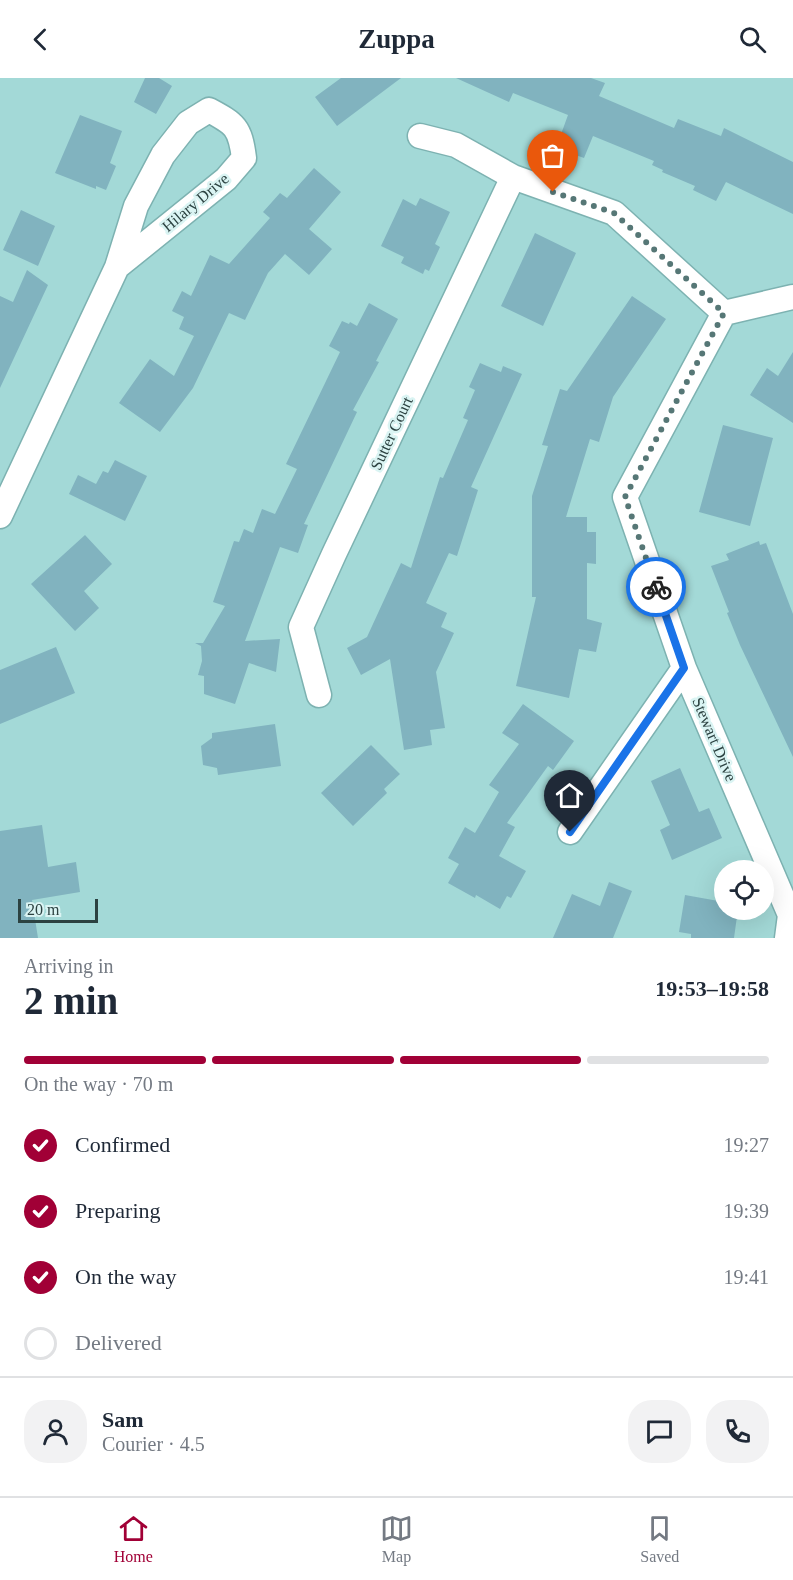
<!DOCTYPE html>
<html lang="en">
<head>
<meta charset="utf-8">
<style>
	:root { --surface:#fff; --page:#f2f2f3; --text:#1f2937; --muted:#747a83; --line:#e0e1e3; --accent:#a10036 }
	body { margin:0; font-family:"Times New Roman",serif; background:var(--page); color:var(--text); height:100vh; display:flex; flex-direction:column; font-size:22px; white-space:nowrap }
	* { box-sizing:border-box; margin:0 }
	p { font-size:20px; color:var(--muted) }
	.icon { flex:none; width:33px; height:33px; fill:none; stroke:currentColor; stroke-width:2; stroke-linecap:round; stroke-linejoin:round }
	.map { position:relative; height:860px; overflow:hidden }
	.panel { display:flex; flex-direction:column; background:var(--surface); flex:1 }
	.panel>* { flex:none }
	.tools { position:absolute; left:714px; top:782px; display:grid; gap:12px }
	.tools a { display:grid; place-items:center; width:60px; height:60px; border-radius:50%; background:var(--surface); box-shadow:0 6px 24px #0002; font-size:30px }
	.scale { position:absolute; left:18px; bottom:15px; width:80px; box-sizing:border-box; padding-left:6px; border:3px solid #2c4241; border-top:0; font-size:16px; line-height:21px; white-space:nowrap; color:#2c4241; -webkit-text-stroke:4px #daf4f3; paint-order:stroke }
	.pin { position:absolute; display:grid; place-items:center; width:51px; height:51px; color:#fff; margin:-62px -26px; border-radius:50% 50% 50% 0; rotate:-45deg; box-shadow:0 0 6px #0007 }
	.pin .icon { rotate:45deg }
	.courier { position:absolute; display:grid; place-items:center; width:60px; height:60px; margin:-30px; border:4px solid #1a73e8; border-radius:50%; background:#fff; color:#222; box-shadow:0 2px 8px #0007 }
	.headline em { font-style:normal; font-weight:800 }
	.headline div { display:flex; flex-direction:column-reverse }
	.headline { display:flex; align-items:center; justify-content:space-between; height:102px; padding:0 24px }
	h1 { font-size:39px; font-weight:800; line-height:45px }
	.bar { display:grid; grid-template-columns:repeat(4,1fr); gap:9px 6px; align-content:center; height:72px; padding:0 24px }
	.bar i { height:8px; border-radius:4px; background:var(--line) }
	.bar .selected { background:var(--accent) }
	.bar p { grid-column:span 4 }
	.line { display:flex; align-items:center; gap:15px; padding:0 24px; border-top:2px solid var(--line) }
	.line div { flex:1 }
	.round { display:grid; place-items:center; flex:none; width:63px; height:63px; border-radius:24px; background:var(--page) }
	ol { padding:0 24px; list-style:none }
	li { display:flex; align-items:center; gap:18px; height:66px }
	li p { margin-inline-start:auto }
	li .icon { padding:6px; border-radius:50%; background:var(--accent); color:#fff; stroke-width:4 }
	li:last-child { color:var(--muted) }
	li i { width:33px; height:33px; border:3px solid var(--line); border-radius:50% }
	header { display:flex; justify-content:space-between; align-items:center; height:78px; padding:0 24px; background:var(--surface); font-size:27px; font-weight:800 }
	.menu { display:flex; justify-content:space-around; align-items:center; height:84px; border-top:2px solid var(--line); background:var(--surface); font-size:16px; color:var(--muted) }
	.menu a { display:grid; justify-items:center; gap:3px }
	.menu .selected { color:var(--accent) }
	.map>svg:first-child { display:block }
</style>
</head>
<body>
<header><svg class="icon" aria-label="back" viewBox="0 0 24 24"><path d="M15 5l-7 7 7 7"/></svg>Zuppa<svg class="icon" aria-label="search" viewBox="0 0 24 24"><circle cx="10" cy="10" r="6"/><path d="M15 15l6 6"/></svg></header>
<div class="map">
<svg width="793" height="860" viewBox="0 0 793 860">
	<rect width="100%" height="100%" fill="#a3d9d7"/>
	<path fill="#81b3bf" d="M145,0h14l13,8 -16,28 -22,-12z
		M341,0h60l-64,48 -22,-29z
		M456,0h135l14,5 -6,13 75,32 4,-9 43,17 3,-8 69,34v52l-67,-32 -10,19 -23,-11 2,-4 -33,-14 1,-2 -11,-5 2,-4 -61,-25 -9,22 -28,-10 12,-33 -55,-22 -4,9z
		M80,37l42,16 -12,32 6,3 -10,24 -10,-4v3l-41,-16z
		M314,90l27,24 -32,37 23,20 -23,26 -24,-21 -17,19 -23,47 -16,-7 -36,75 -33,44 -41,-29 31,-44 24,17 20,-40 -15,-7 5,-12 -12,-6 10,-20 9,5 19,-41 19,9 41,-46 -7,-6 17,-19 7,5z
		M420,120l30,14 -15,32 5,3 -11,24 -4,-2 -2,5 -22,-11 3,-6 -23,-11 22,-47 13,7z
		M21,132l34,16 -17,40 -35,-16z
		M535,155l41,20 -33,73 -42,-20z
		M27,192l21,15 -48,103v-92l13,6z
		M632,218l34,23 -53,78 -14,45 -9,-3 -24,78h21v15h9v32l-9,-1v56l15,4 -6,29 -17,-3 -10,49 -53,-12 20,-89h-4v-101l16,-50 -6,-1 18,-56 7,2z
		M369,225l29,16 -22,42 3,1 -26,48 4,2 -53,112 4,1 -10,28 -18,-6 -35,94 35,-2 -4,33 -27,-9 -14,41 -31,-10v-18l-6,-1 4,-14 -1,-15 -6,-3h8l22,-37 -12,-4 21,-61 5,1 5,-13 9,4 9,-24 13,5 22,-45 -11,-5 54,-112 -11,-6 13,-25 7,3 1,-2 7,4z
		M793,274v71l-43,-28 17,-27 11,8z
		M480,285l21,9 2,-6 19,8 -51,113 7,3 -21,66 -8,-3 -23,50 21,10 -6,14 13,6 -18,39 9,56 -15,2 2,15 -28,5 -14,-91 -29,16 -14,-27 20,-11 34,-74 10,5 29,-91 3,1 25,-58 -5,-2 12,-28 -6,-3z
		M723,347l50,13 -23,88 -51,-14z
		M115,382l32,16 -22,45 -56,-27 9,-19 18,9 7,-13 5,2z
		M85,457l27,29 -28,27 15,17 -24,23 -44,-47z
		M759,463l1,4 6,-2 27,71v143l-53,-112 -13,-32 2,-1 -18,-46 18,-6 -3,-6z
		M56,569l19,46 -75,31v-54z
		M523,626l51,37 -21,29 -5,-4 -41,57 8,4 -16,29 27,15 -15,27 -4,-2 -7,13 -24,-14 -1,3 -27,-15 11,-19 -11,-6 17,-31 10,6 24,-41 -10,-7 30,-41 -17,-11z
		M275,646l6,42 -63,9 -1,-7 -14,-3 -2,-19 11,-8v-5z
		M371,667l29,29 -16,15 3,4 -34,33 -32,-33z
		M680,690l19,44 10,-4 13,30 -50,22 -12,-30 10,-5 -19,-44z
		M42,747l6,42 28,-5 4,30 -48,8 6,38h-38v-107z
		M609,804l23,9 -19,47h-60l19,-44 28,12z
		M685,817l39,7v7h14l-4,29h-43v-4l-12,-2z"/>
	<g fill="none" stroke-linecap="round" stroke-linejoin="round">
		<g stroke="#7db2b1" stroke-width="27">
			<path id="minor" d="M209,32c26,14 31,17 35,48l-18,21 -109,88 19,-61 27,-51 25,-32z
				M420,58l36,9 57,32 101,36 110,100
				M0,438l117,-249
				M319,617l-18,-68 33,-73 179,-377
				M570,754l114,-164
				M787,860l3,-23 -106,-247 -59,-171 99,-184 69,-16"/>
		</g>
		<use href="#minor" stroke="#fff" stroke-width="24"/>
	</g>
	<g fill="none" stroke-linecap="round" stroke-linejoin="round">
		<path stroke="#567776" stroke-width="6" stroke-dasharray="0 10.8" d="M553,114l61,21 110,100 -99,184 31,90"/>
		<path stroke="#1a73e8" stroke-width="8" d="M570,754l114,-164 -28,-81"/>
	</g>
	<g text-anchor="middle" stroke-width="5" stroke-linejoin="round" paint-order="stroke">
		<g font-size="16" fill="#2c4241" stroke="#daf4f3">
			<text transform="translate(195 124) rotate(-40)" y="6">Hilary Drive</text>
			<text transform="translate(391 355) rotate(-65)" y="6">Sutter Court</text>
			<text transform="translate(715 661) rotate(67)" y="6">Stewart Drive</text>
		</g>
	</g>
</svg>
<div class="tools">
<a><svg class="icon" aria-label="locate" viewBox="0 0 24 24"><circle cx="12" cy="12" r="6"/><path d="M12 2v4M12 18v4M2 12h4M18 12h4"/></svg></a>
</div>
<div class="scale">20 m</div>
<div class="pin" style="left:553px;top:114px;background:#ea580c"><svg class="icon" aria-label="bag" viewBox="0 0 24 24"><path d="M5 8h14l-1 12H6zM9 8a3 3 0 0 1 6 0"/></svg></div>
<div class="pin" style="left:570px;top:754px;background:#1f2937"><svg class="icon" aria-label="home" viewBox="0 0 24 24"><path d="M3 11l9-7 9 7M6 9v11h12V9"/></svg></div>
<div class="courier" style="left:656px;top:509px"><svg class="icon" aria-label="bike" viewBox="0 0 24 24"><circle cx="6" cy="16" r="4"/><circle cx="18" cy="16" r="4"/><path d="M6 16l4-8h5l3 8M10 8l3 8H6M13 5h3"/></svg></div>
</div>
<section class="panel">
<div class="headline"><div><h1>2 min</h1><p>Arriving in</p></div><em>19:53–19:58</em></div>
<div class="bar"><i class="selected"></i><i class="selected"></i><i class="selected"></i><i></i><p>On the way · 70 m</p></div>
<ol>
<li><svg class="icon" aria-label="check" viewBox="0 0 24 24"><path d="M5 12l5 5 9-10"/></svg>Confirmed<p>19:27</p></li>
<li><svg class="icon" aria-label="check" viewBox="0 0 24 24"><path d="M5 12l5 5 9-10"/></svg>Preparing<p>19:39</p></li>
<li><svg class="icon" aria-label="check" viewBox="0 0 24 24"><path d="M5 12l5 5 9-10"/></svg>On the way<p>19:41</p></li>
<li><i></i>Delivered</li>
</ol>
<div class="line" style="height:108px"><a class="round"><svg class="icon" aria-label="person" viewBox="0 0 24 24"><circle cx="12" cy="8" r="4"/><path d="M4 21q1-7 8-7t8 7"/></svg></a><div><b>Sam</b><p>Courier · 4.5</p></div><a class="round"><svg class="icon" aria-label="chat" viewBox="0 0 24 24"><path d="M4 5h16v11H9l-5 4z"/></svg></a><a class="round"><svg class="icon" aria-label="phone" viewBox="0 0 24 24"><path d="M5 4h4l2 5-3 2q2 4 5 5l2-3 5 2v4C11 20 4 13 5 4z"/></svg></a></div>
</section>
<nav class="menu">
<a class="selected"><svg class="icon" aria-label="home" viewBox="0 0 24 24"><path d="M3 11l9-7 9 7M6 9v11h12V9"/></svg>Home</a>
<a><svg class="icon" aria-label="map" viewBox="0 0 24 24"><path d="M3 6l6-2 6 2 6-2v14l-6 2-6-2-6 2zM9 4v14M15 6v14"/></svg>Map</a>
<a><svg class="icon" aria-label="saved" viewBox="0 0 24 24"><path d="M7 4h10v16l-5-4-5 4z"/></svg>Saved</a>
</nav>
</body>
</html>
